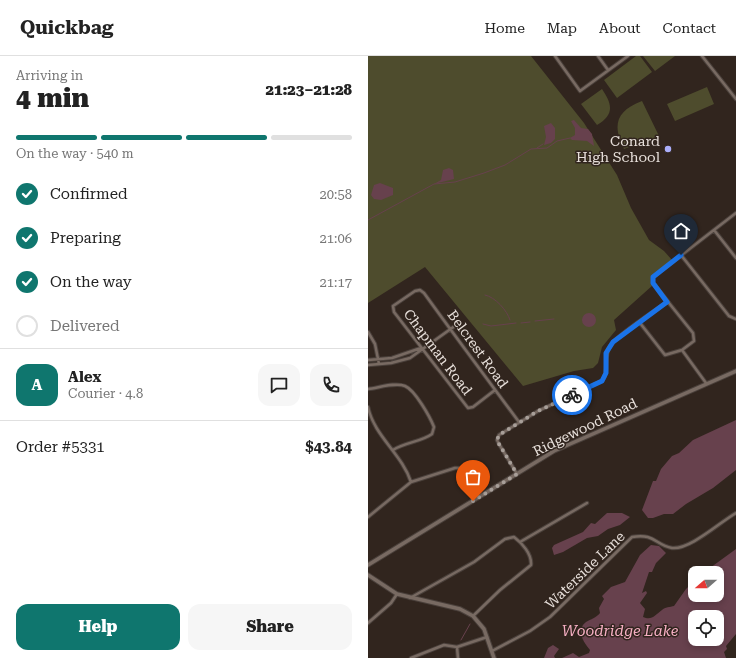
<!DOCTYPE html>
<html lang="en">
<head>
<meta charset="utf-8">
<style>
	:root { --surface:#fff; --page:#f6f6f6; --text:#222; --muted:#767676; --line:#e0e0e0; --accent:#0f766e }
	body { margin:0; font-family:"Roboto Serif",serif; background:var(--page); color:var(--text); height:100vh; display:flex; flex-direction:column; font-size:15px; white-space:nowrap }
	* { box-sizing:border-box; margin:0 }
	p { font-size:13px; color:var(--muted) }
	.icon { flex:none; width:22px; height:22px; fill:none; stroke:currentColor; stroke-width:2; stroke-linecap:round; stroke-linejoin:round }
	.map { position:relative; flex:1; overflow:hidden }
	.side { display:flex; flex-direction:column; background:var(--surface); width:368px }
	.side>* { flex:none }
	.needle { width:26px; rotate:250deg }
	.tools { position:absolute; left:320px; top:510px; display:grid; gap:8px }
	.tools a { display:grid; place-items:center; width:36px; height:36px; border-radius:8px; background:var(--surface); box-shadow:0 2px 6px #0003; font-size:20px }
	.pin { position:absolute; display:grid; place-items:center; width:34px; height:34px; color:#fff; margin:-41px -17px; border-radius:50% 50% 50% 0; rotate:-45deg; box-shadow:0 0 4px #0007 }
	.pin .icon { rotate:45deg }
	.courier { position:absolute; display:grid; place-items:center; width:40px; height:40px; margin:-20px; border:3px solid #1a73e8; border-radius:50%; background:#fff; color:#222; box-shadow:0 1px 5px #0007 }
	.headline em { font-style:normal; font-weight:800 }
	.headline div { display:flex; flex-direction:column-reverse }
	.headline { display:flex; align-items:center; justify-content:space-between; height:68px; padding:0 16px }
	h1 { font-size:26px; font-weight:800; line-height:30px }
	.bar { display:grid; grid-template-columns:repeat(4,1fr); gap:6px 4px; align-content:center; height:48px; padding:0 16px }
	.bar i { height:5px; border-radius:3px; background:var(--line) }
	.bar .current { background:var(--accent) }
	.bar p { grid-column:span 4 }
	.line { display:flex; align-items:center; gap:10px; padding:0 16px; border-top:1px solid var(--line) }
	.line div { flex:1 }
	.round { display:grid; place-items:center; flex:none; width:42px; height:42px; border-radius:12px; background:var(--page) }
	ol { padding:0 16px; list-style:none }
	li { display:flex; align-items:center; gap:12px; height:44px }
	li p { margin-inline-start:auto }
	li .icon { padding:4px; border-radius:50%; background:var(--accent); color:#fff; stroke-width:4 }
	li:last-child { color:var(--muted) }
	li i { width:22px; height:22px; border:2px solid var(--line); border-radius:50% }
	.cta { display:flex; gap:8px; margin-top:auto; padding:8px 16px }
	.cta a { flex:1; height:46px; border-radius:12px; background:var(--accent); color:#fff; font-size:16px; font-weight:800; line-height:46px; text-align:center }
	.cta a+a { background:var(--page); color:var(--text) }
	header { display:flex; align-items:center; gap:24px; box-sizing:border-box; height:56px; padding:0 20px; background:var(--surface); border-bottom:1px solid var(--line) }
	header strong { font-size:19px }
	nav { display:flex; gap:22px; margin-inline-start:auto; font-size:14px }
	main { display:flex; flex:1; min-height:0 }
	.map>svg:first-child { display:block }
</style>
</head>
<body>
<header>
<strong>Quickbag</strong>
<nav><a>Home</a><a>Map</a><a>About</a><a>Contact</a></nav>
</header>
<main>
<section class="side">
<div class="headline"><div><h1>4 min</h1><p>Arriving in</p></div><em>21:23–21:28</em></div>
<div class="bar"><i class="current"></i><i class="current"></i><i class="current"></i><i></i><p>On the way · 540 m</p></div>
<ol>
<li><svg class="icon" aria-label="check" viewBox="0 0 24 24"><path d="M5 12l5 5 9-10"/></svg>Confirmed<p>20:58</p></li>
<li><svg class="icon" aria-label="check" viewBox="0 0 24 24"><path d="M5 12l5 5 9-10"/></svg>Preparing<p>21:06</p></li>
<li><svg class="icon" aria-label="check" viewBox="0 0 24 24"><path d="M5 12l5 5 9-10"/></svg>On the way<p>21:17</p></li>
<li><i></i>Delivered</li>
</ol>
<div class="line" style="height:72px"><b class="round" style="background:var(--accent);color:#fff">A</b><div><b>Alex</b><p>Courier · 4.8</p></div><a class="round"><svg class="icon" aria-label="chat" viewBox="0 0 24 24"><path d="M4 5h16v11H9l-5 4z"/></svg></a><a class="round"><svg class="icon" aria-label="phone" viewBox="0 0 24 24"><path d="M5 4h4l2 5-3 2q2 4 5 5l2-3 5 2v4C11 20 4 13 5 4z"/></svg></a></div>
<div class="line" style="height:52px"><div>Order #5331</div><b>$43.84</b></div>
<div class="cta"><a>Help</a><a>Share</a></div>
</section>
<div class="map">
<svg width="368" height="602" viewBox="0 0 368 602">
	<rect width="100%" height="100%" fill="#31251e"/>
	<path fill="#4e4c2d" d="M0,0h163l53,67 33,52 14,33 18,32 15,11 8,9 -20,16 1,9 -39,35 2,10 -14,17 -4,16 -5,5 -19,3 -51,15 -98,-119 -57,36z
		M268,0h4l12,16 -35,26 -13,-18z
		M275,0h32l-20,15z
		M339,31l7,17 -39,17 -8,-17z
		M234,33c10,15 13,25 -5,36l-16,-21z
		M274,45l17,35 -35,13c-12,-24 -8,-38 18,-48z"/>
	<path fill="#67414d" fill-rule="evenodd" d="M206,64l7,8 7,1 4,5 2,12 -7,-5 -15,-1 -2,-2 5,-3v-7l-4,-7z
		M183,67l4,5v11l-4,4 -7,2 2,-8 -2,-11z
		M81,112l4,2 1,9 -20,5 7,-4 2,-10z
		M12,127l13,5v7l-12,5 -7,-1 -3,-4 3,-10z
		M214 264a7 7 0 1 1 14 0a7 7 0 1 1-14 0Z
		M368,364v50l-23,18 -27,16 -13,10h-9l-11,4h-5l-6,-8 11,-29h3l5,-12 11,-13 7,-3 14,-13z
		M239,457h15l8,4 -10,8 -12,4 -10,7 -11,2 -24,14 -9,3 -2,-7 2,-3 29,-13 8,-9 4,1z
		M283,489l8,1 7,7 -10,10 -4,9h-3l-7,21 4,-2 1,2 -7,10 5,6 -2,8c9,4 12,-2 19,-7 3,-3 8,-3 12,-4l12,-17 9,-9v15h22v-22h-14l33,-24v85l-10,12 1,3 -3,3 2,6h-164l11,-5 6,4 10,-4 1,-3c-6,-7 -15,-20 -4,-28 5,-3 10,-4 14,-9l-1,-5 5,-9 -2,-3 9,-9 14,-5 15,-27zM327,561h22v22h-22z
		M185,589l6,4 -5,7 1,2h-11l4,-10z"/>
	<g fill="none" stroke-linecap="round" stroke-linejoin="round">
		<path stroke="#67414d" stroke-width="1" d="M169,92l6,-4
			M0,164l66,-36 21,-2 29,-9 21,-8 26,-16 16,-1 10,-7 13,-3
			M117,239c10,2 22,15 25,25
			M167,265l19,-2
			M153,267l9,-1
			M115,268l8,2 25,-3
			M93,584l9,-16"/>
		<g stroke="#4a403b" stroke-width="4.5">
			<path id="street" d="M187,0l25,35 48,-35
				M230,0l10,14
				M334,0l34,43
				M346,174l22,28
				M313,199l48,61 7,3
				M272,267l25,32 17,-5 24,33
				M0,276l7,12 4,20
				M314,294l12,-9 -1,-8 -40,-50v-6l83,-64
				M0,304l24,-2 29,-10
				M0,309l23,-2 19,-5 49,-35
				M0,333c10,-1 27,-7 37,-3 10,4 25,31 29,41l-2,7c-11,8 -27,8 -39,16
				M127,334l-22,17 -5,1 -74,-96 -1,-6 22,-15 5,-1 4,3c31,43 63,86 95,129
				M0,351c6,29 34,47 43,75
				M149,418l-18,-30 -2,-4 2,-5 39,-24 64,-30c8,-10 1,-24 8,-35 5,-10 46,-36 57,-44
				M0,461l43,-35 44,-14h8l6,5 4,28
				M152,486l67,-39
				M42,542l64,-36 31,-23 9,-2c8,6 18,17 17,28l-31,25 -27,26
				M0,567l23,-20 6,-9
				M89,591l1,11
				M124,595l38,-20 20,-14 82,-80c23,-4 23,8 40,11 18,2 48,-26 64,-35
				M43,602l33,-13 13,2 30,-10"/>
		</g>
		<g stroke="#4a403b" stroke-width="5.5">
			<path id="secondary" d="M0,509l186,-114 182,-80
				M0,519l29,19 63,15 13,7 11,13 10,29"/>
		</g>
		<use href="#street" stroke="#786a62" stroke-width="2.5"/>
		<use href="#secondary" stroke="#786a62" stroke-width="3.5"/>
	</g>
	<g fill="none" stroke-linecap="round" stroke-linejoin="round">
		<path stroke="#a89f99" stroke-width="4" stroke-dasharray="0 7.2" d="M105,445l44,-27 -18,-30 -2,-4 2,-5 39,-24 34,-16"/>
		<path stroke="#1a73e8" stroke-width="5" d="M204,339l30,-14 4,-8v-20l7,-11 54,-40 -14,-19v-6l28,-22"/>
	</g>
	<circle fill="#acaffb" stroke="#31251e" stroke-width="1.5" cx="300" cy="93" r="4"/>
	<g text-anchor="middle" stroke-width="3" stroke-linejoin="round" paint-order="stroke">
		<g font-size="14" fill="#e8e0db" stroke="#31251e" text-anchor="end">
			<text x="292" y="90">Conard<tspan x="292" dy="16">High School</tspan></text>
		</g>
		<g font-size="14" fill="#e8e0db" stroke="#31251e">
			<text transform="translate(110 293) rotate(54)" y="5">Belcrest Road</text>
			<text transform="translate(70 296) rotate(53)" y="5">Chapman Road</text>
			<text transform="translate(217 371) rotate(-26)" y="5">Ridgewood Road</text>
			<text transform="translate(217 514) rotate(-44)" y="5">Waterside Lane</text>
		</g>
		<g font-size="15" font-style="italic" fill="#f6afc3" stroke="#31251e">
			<text x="252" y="580">Woodridge Lake</text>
		</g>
	</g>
</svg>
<div class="tools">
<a><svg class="needle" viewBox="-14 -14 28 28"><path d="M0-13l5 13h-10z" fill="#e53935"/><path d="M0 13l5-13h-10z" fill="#767676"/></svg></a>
<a><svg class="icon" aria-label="locate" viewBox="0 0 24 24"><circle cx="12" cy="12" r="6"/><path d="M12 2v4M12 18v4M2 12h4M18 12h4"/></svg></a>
</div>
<div class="pin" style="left:105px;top:445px;background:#ea580c"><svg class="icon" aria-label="bag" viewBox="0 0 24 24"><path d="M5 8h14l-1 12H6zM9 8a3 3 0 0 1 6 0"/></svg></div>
<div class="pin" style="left:313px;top:199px;background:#1f2937"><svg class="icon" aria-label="home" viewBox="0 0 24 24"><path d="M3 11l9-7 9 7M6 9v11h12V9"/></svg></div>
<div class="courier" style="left:204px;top:339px"><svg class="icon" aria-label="bike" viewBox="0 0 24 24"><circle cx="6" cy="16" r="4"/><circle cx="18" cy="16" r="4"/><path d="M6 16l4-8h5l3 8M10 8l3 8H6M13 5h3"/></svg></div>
</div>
</main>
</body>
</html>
